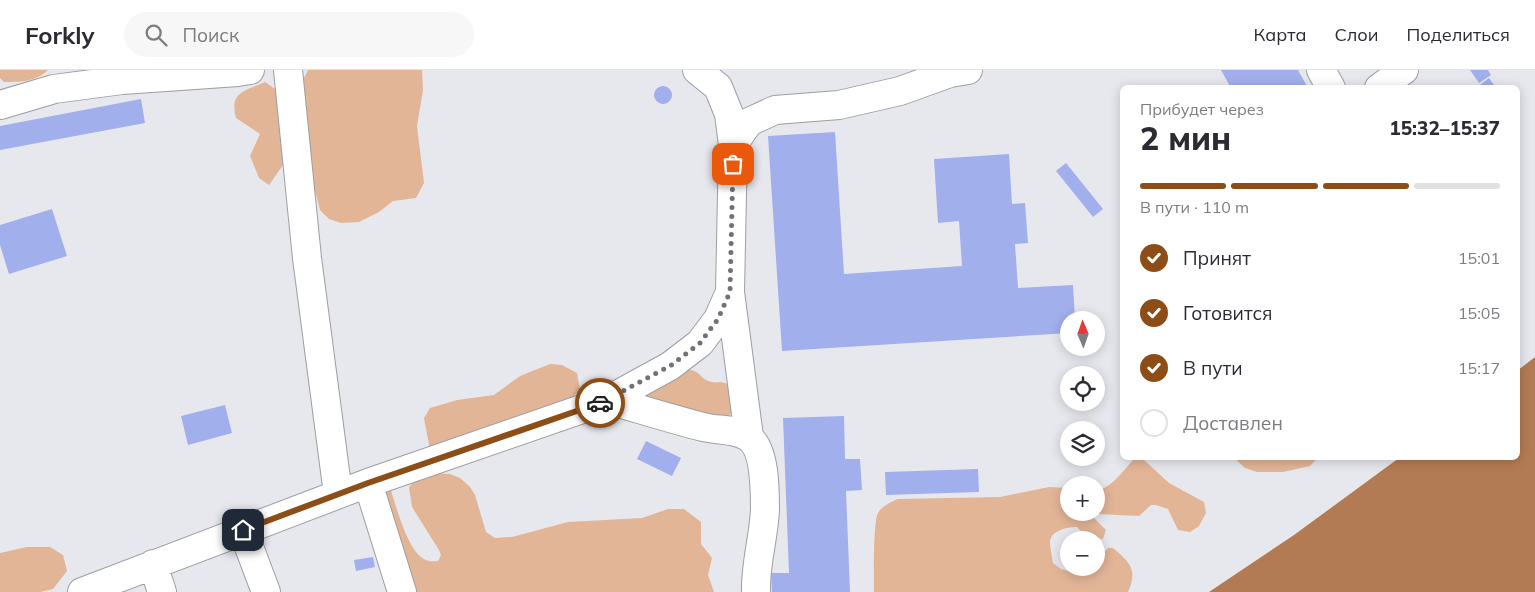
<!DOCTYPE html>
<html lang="ru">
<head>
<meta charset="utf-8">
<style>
	:root { --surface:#fff; --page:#f7f7f7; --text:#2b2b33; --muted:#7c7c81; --line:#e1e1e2; --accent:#8d4d16 }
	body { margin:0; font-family:Mulish,sans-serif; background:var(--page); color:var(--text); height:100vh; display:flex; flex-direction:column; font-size:19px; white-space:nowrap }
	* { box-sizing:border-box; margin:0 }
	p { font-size:16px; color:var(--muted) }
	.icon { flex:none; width:28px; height:28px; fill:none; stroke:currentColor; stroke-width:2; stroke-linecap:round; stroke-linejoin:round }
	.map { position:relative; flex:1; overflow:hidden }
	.sheet { position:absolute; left:1120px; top:15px; width:400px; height:375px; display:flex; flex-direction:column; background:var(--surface); border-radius:8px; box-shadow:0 2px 12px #0003 }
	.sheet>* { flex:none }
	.needle { width:32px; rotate:358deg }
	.buttons { position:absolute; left:1060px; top:241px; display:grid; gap:10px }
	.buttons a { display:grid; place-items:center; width:45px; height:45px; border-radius:50%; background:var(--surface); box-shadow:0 2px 12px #0003; font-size:25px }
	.pin { position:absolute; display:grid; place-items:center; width:42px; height:42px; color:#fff; margin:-21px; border-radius:10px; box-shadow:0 2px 8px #0006 }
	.courier { position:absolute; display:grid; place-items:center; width:50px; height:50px; margin:-25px; border:4px solid #8d4d16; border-radius:50%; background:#fff; color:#222; box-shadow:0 1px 6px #0007 }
	.head em { font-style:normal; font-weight:800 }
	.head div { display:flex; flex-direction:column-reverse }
	.head { display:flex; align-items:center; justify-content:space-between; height:85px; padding:0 20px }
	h1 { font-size:32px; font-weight:800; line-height:38px }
	.bar { display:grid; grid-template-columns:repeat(4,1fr); gap:8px 5px; align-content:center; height:60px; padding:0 20px }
	.bar i { height:6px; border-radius:4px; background:var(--line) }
	.bar .on { background:var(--accent) }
	.bar p { grid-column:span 4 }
	ol { padding:0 20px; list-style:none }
	li { display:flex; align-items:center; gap:15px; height:55px }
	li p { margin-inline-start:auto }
	li .icon { padding:5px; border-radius:50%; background:var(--accent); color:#fff; stroke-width:4 }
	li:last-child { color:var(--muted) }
	li i { width:28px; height:28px; border:2px solid var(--line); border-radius:50% }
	header { display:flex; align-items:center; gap:30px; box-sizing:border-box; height:70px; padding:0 25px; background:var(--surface); border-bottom:1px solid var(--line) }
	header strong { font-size:24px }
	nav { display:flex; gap:28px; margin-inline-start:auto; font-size:18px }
	.search { width:350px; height:45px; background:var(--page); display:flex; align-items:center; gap:12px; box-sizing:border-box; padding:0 18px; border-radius:28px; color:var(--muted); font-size:19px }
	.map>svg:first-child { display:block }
</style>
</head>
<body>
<header>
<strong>Forkly</strong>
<div class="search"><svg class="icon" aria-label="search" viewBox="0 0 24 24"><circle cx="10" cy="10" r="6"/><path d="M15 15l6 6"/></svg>Поиск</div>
<nav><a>Карта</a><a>Слои</a><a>Поделиться</a></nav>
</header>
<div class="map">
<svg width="1535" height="522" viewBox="0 0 1535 522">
	<rect width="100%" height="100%" fill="#e6e8ee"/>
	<path fill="#e2b597" d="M0,0h48c-12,12 -28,12 -44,12l-4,-4z
		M308,0h114l1,20 -6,36 7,57 -8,15 -23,3 -14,11 -20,10 -18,1 -12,-4 -9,-9 -12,-47 -5,-83z
		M265,12l13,9 5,74 -14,20 -10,-7 -9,-22 10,-22 -24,-16c-7,-26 9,-27 29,-36z
		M550,294l12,1 15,8 3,17 -8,7 -142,53 -6,-32 6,-10 27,-8 37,-5 26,-19z
		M687,299c15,3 11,7 21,12 10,4 13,-3 26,7 2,17 4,22 -11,32l-80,-21 12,-13z
		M1234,388h84l-8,8 -27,6h-26l-12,-4z
		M1133,390h11l25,23 35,19 2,11 -7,13 -9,6 -12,-2 -10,-21 -12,-4h-5l-12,11 -42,-2 -3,4 12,12 -3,9 -18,-3 -8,-9c-9,0 -26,3 -27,15 0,6 2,14 3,21l8,6 10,3 9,-4h16v-8l12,-12h5c17,14 25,22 15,44h-254c0,-14 -1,-70 4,-79 4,-7 13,-11 20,-14l102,-2 49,-10 20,1v24h27v-22c13,1 29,-21 37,-30z
		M433,403l17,1 10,4 10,9 5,8 11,37 9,6 17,-1 56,-15 74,-4 26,-9h16l17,13v22l11,14 -4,17 6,17h-306l-26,-86 3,-17 6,2c6,17 17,62 35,69 3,2 9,1 12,1l3,-6 -2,-5 -27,-43 -3,-20 8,-8z
		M27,477h23l13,8 4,16 -14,18 -13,3h-40v-39z"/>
	<path fill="#b37b53" d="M1535,287v235h-326l85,-57 105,-77h119v-88z"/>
	<path fill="#a1afec" d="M1221,0h77l10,18h-77z
		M1470,0h18l3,5 -12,8z
		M1489,8l7,10h-14l-2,-3z
		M654 25a9 9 0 1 1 18 0a9 9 0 1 1-18 0Z
		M141,29l4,24 -145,27v-24z
		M835,62l9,142 118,-8 -3,-45 -21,2 -4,-64 75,-5 3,50 13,-1 3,40 -13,1 3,44 55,-3 2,35h-6v13l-287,18 -14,-215z
		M1066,93l37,46 -10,8 -37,-46z
		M52,139l15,47 -58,18 -9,-29v-20z
		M225,335l7,28 -44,12 -7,-29z
		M844,346l1,43h15l2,31 -16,1 4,101h-78l-1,-19h18l-6,-155z
		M646,371l35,17 -9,18 -35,-17z
		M978,399l1,23 -93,3 -1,-23z
		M373,487l2,10 -19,4 -2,-11z"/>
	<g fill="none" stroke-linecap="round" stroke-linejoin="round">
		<g stroke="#9c9ea4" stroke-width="30">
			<path id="minor" d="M288,0l19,188 31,236
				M697,0l21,17 11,27 4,31
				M1321,0l10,18
				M1379,18l25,-18
				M0,35l54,-16 68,-9 116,-8 12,-2
				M730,222l19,145
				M608,330c32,9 63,19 95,27 15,4 31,1 45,10 17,11 17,52 17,72 -1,28 -10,55 -9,83
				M368,413l34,109
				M243,461l23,61
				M153,494l9,28
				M82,522l286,-109 240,-83 62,-34 30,-23 18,-24 12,-27 3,-147 16,-23 26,-12 64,-5 61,-14 50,-18 18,-3"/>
		</g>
		<use href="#minor" stroke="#fff" stroke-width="28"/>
	</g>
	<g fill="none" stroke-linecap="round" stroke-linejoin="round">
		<path stroke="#717276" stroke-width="5" stroke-dasharray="0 9" d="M600,333l70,-37 30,-23 18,-24 12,-27 3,-128"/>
		<path stroke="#8d4d16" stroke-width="6" d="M243,460l125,-47 232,-80"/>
	</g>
</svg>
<div class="buttons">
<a><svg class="needle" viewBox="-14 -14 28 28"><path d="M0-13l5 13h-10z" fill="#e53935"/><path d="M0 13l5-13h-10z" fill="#7c7c81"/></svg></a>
<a><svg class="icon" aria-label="locate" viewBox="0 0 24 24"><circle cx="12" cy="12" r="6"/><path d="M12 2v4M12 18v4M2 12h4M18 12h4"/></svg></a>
<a><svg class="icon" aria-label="layers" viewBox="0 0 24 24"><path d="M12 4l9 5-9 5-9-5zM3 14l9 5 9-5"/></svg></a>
<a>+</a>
<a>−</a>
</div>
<div class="pin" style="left:733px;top:94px;background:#ea580c"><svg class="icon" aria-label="bag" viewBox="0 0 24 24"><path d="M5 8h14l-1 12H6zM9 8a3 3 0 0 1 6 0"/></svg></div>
<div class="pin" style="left:243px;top:460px;background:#1f2937"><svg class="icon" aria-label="home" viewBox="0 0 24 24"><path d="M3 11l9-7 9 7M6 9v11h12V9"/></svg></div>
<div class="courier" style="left:600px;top:333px"><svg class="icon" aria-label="car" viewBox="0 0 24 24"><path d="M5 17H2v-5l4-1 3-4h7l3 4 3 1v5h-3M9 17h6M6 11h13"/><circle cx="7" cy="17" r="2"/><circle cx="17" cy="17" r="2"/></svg></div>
<section class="sheet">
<div class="head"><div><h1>2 мин</h1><p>Прибудет через</p></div><em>15:32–15:37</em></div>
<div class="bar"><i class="on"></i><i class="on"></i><i class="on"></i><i></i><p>В пути · 110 m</p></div>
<ol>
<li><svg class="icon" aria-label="check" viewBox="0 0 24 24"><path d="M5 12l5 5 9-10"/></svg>Принят<p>15:01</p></li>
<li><svg class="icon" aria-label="check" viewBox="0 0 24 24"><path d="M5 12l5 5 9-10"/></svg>Готовится<p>15:05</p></li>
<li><svg class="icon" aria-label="check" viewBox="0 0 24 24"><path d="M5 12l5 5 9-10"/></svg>В пути<p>15:17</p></li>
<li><i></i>Доставлен</li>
</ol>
</section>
</div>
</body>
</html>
